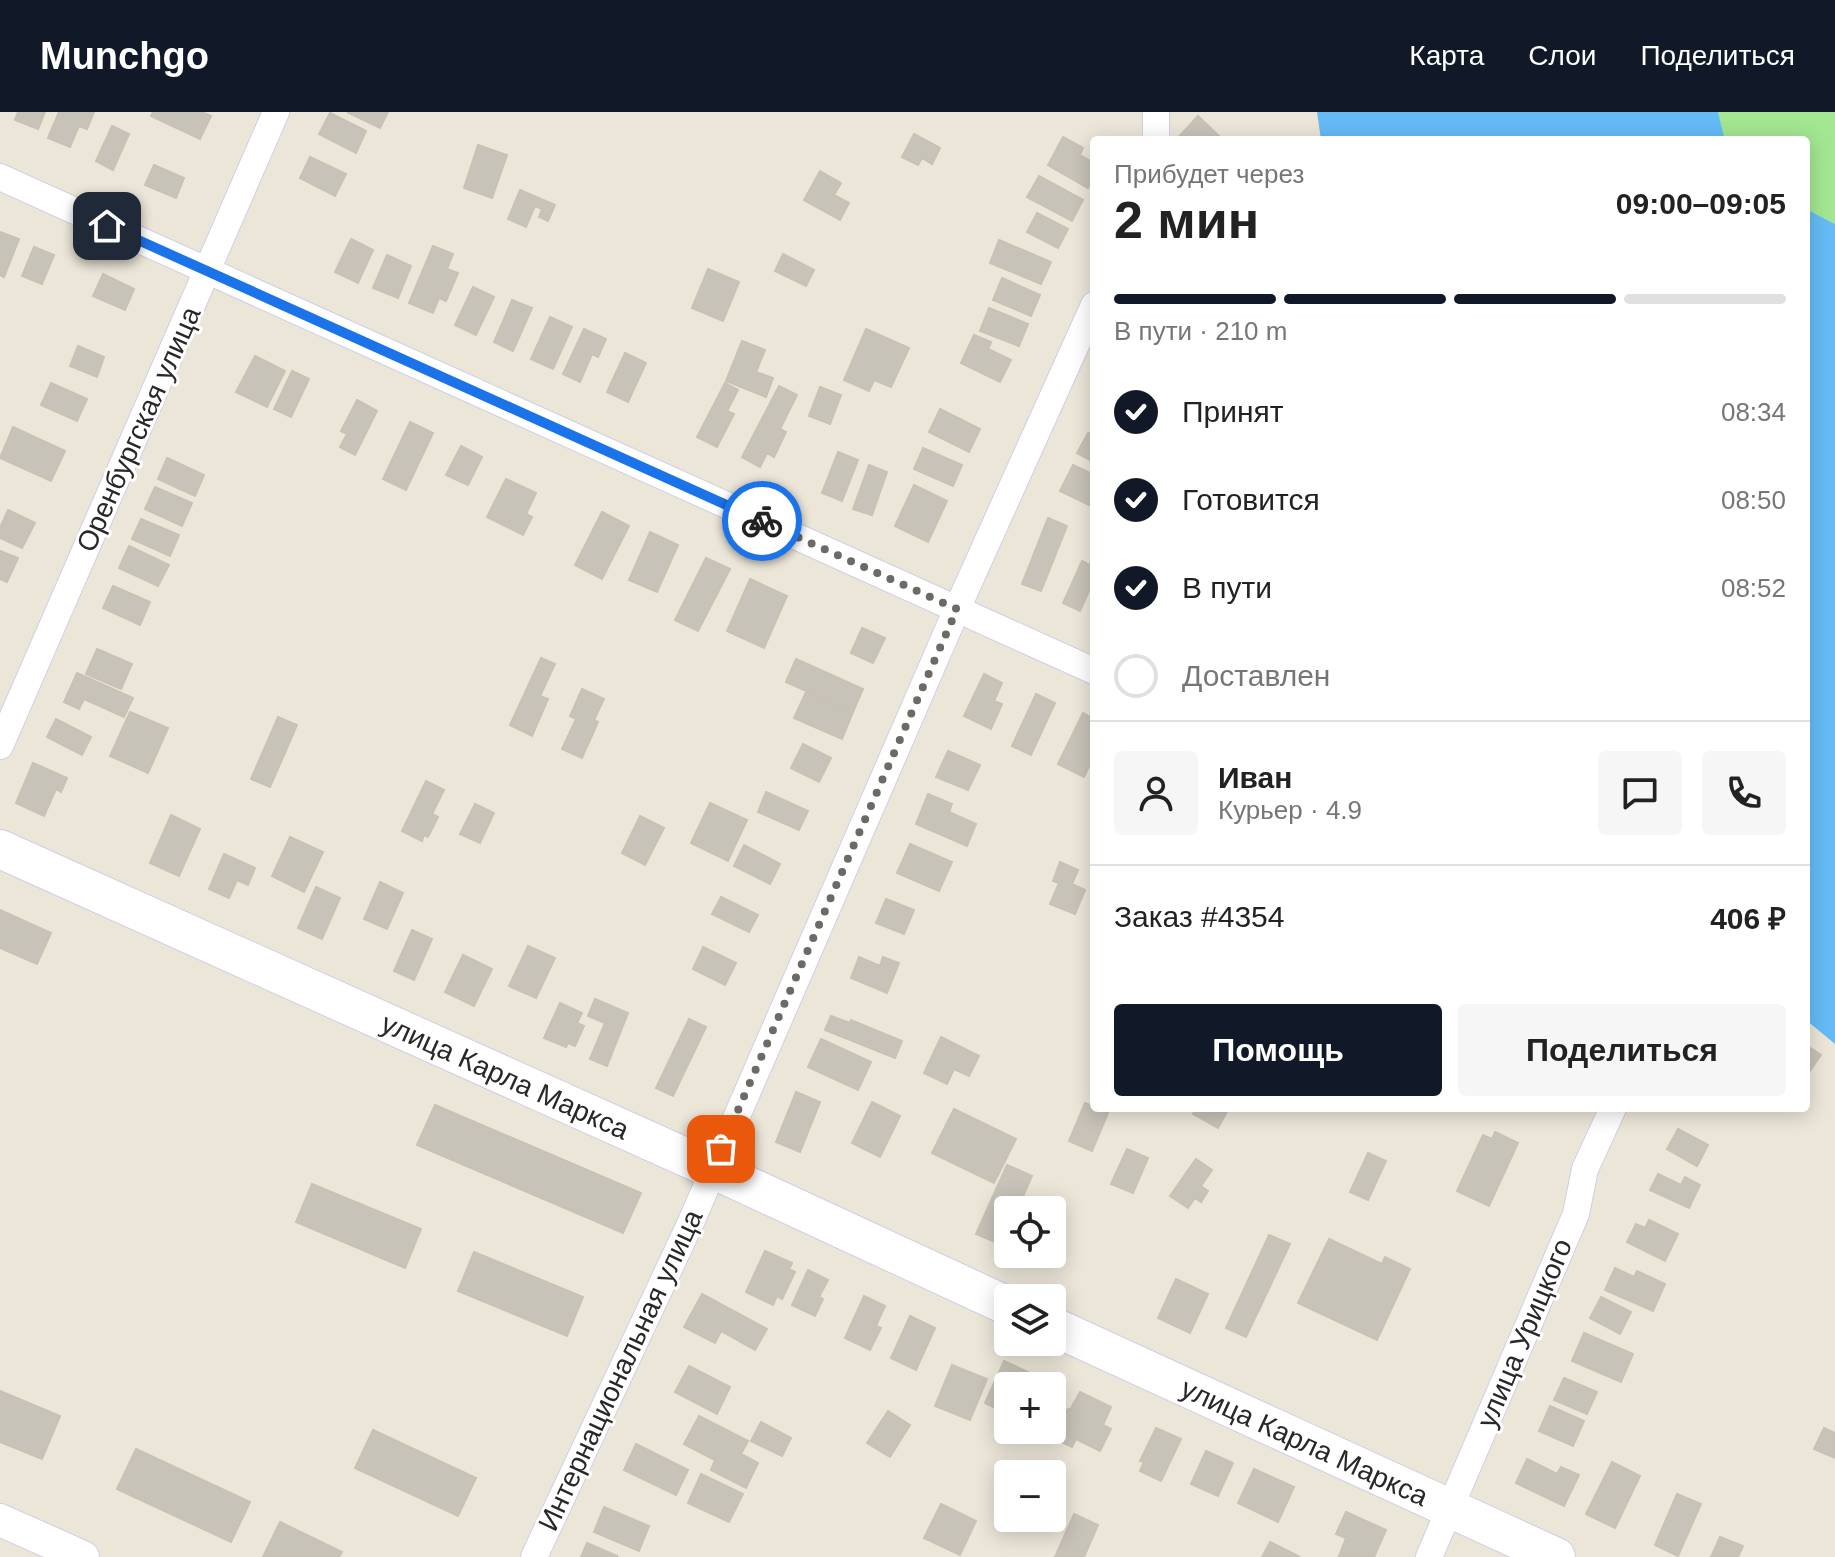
<!DOCTYPE html>
<html lang="ru">
<head>
<meta charset="utf-8">
<style>
	:root { --surface:#fff; --page:#f6f6f6; --text:#222; --muted:#767676; --line:#e0e0e0; --accent:#111827 }
	body { margin:0; font-family:Arial,sans-serif; background:var(--page); color:var(--text); height:100vh; display:flex; flex-direction:column; font-size:30px; white-space:nowrap }
	* { box-sizing:border-box; margin:0 }
	p { font-size:26px; color:var(--muted) }
	.icon { flex:none; width:44px; height:44px; fill:none; stroke:currentColor; stroke-width:2; stroke-linecap:round; stroke-linejoin:round }
	.map { position:relative; flex:1; overflow:hidden }
	.side { position:absolute; left:1090px; top:24px; width:720px; height:976px; display:flex; flex-direction:column; background:var(--surface); border-radius:8px; box-shadow:0 4px 20px #0003 }
	.side>* { flex:none }
	.tools { position:absolute; left:994px; top:1084px; display:grid; gap:16px }
	.tools a { display:grid; place-items:center; width:72px; height:72px; border-radius:8px; background:var(--surface); box-shadow:0 4px 20px #0003; font-size:40px }
	.pin { position:absolute; display:grid; place-items:center; width:68px; height:68px; color:#fff; margin:-34px; border-radius:16px; box-shadow:0 4px 12px #0006 }
	.courier { position:absolute; display:grid; place-items:center; width:80px; height:80px; margin:-40px; border:6px solid #1a73e8; border-radius:50%; background:#fff; color:#222; box-shadow:0 2px 10px #0007 }
	.overview em { font-style:normal; font-weight:700 }
	.overview div { display:flex; flex-direction:column-reverse }
	.overview { display:flex; align-items:center; justify-content:space-between; height:136px; padding:0 24px }
	h1 { font-size:52px; font-weight:700; line-height:60px }
	.bar { display:grid; grid-template-columns:repeat(4,1fr); gap:12px 8px; align-content:center; height:96px; padding:0 24px }
	.bar i { height:10px; border-radius:6px; background:var(--line) }
	.bar .current { background:var(--accent) }
	.bar p { grid-column:span 4 }
	.line { display:flex; align-items:center; gap:20px; padding:0 24px; border-top:2px solid var(--line) }
	.line div { flex:1 }
	.round { display:grid; place-items:center; flex:none; width:84px; height:84px; border-radius:8px; background:var(--page) }
	ol { padding:0 24px; list-style:none }
	li { display:flex; align-items:center; gap:24px; height:88px }
	li p { margin-inline-start:auto }
	li .icon { padding:8px; border-radius:50%; background:var(--accent); color:#fff; stroke-width:4 }
	li:last-child { color:var(--muted) }
	li i { width:44px; height:44px; border:4px solid var(--line); border-radius:50% }
	.primary-button { display:flex; gap:16px; margin-top:auto; padding:16px 24px }
	.primary-button a { flex:1; height:92px; border-radius:8px; background:var(--accent); color:#fff; font-size:32px; font-weight:700; line-height:92px; text-align:center }
	.primary-button a+a { background:var(--page); color:var(--text) }
	header { display:flex; align-items:center; gap:48px; box-sizing:border-box; height:112px; padding:0 40px; background:var(--accent); color:#fff }
	header strong { font-size:38px }
	nav { display:flex; gap:44px; margin-inline-start:auto; font-size:28px }
	.map>svg:first-child { display:block }
</style>
</head>
<body>
<header>
<strong>Munchgo</strong>
<nav><a>Карта</a><a>Слои</a><a>Поделиться</a></nav>
</header>
<div class="map">
<svg width="1835" height="1445" viewBox="0 0 1835 1445">
	<rect width="100%" height="100%" fill="#ece6d9"/>
	<path fill="#a3e692" d="M1718,0h117v112l-29,-15v-69h-81z"/>
	<path fill="#65bbf5" d="M1317,0h401l7,28h-404z
		M1806,97l29,15v820l-29,-24z"/>
	<path fill="#c7c3b9" stroke="#c7c2b3" stroke-width="2" d="M18,0h27l-7,17 -23,-9z
		M59,0h35l-7,17 -8,-3 -9,21 -22,-9z
		M153,0h49l9,4 -11,23 -49,-23z
		M347,0h41l-8,16z
		M330,1l36,18 -10,22 -37,-19z
		M1198,4l22,21 -4,3h-40z
		M112,14l17,8 -16,36 -17,-9z
		M914,22l26,14 -8,16 -10,-6 -4,7 -16,-8z
		M1063,25l20,11 -3,7 14,8v13l-6,12 -40,-23z
		M478,33l29,10 -15,43 -28,-10z
		M310,45l36,17 -11,22 -35,-18z
		M154,53l30,13 -8,20 -31,-13z
		M820,59l21,12 -7,12 15,8 -9,17 -36,-20z
		M1039,64l44,24 -11,21 -45,-24z
		M520,78l35,15 -7,16 -9,-4 3,-8 -7,-3 -9,21 -18,-8z
		M1037,101l31,16 -10,19 -31,-16z
		M0,120l19,7 -15,38 -4,-2z
		M351,127l22,11 -15,33 -23,-11z
		M999,128l52,22 -10,22 -51,-21z
		M433,134l20,8 -6,15 11,4 -12,28 -7,-3 -6,15 -24,-10z
		M34,135l20,8 -12,29 -20,-8z
		M783,142l31,16 -8,16 -31,-15z
		M387,143l24,11 -13,32 -25,-10z
		M708,157l31,13 -16,39 -31,-13z
		M103,162l31,15 -9,21 -32,-14z
		M1002,166l38,17 -9,21 -38,-16z
		M473,175l21,10 -18,38 -21,-10z
		M512,188l20,8 -19,43 -19,-9z
		M989,196l39,16 -9,22 -39,-15z
		M550,205l22,10 -19,42 -22,-10z
		M584,217l22,10 -8,18 -6,-3 -12,28 -17,-8z
		M866,217l43,19 -18,39 -17,-7 -5,11 -25,-11z
		M974,223l17,7 -3,7 23,11 -11,22 -39,-19z
		M742,229l23,9 -9,22 17,6 -7,19 -40,-16z
		M78,234l26,11 -7,20 -27,-11z
		M625,241l21,10 -18,39 -21,-10z
		M255,244l30,15 -18,36 -31,-15z
		M292,259l17,8 -18,38 -17,-8z
		M51,271l36,16 -10,22 -36,-16z
		M725,271l13,7 -11,21 7,3 -17,33 -20,-10z
		M779,274l18,9 -17,34 6,3 -12,25 -7,-4 -7,14 -18,-10z
		M820,275l21,8 -11,29 -21,-8z
		M357,288l20,11 -22,44 -15,-8 7,-13 -6,-3z
		M940,297l40,20 -11,23 -40,-20z
		M410,310l23,11 -27,57 -23,-11z
		M13,315l52,24 -14,30 -51,-23z
		M1088,321l6,3v26l-17,-9z
		M461,334l21,11 -14,28 -22,-10z
		M923,336l39,17 -9,21 -39,-17z
		M838,340l20,8 -16,41 -20,-8z
		M167,346l37,17 -9,21 -37,-17z
		M869,353l18,7 -15,43 -19,-6z
		M1073,353l21,10v19l-5,11 -29,-14z
		M506,367l30,14 -10,21 6,3 -9,18 -36,-18z
		M914,373l33,16 -19,41 -33,-16z
		M155,375l37,16 -10,23 -37,-17z
		M8,398l27,13 -13,25 -22,-10v-10z
		M602,400l27,14 -27,53 -27,-14z
		M1048,406l19,8 -26,65 -19,-7z
		M141,407l38,16 -9,21 -38,-17z
		M650,420l28,13 -21,47 -28,-12z
		M129,434l40,19 -11,21 -39,-18z
		M0,439l18,7 -11,24 -7,-3z
		M706,446l24,11 -32,62 -23,-11z
		M1082,449l12,6v13l-14,31 -17,-8z
		M750,467l37,17 -23,52 -37,-17z
		M113,474l37,16 -10,23 -37,-17z
		M862,516l23,10 -12,25 -22,-10z
		M97,537l35,15 -11,25 -35,-15z
		M541,546l14,6 -15,32 8,3 -16,37 -22,-11z
		M796,547l67,30 -10,23 -67,-30z
		M77,561l56,25 -9,19 -40,-18 -5,10 -15,-7z
		M984,562l18,9 -8,18 8,3 -11,25 -27,-13z
		M582,577l22,10 -10,21 4,2 -16,36 -20,-9 14,-30 -6,-3z
		M806,580l47,20 -11,27 -48,-21z
		M1036,582l19,9 -24,52 -19,-9z
		M130,600l38,16 -20,45 -38,-17z
		M1083,601l11,6v15l-5,10 5,2v10l-10,21 -26,-13z
		M278,605l19,8 -27,62 -19,-8z
		M56,607l35,18 -9,18 -35,-18z
		M803,632l28,14 -12,24 -28,-14z
		M948,639l32,14 -12,25 -32,-13z
		M33,651l34,15 -6,14 -5,-3 -12,27 -28,-13z
		M426,669l18,9 -12,24 6,3 -10,20 -4,-2 -2,6 -20,-10z
		M766,680l42,19 -9,19 -41,-18z
		M928,682l24,10 -3,8 27,12 -9,22 -51,-22z
		M710,691l37,17 -19,41 -37,-18z
		M475,692l19,9 -14,30 -20,-9z
		M171,703l29,14 -21,47 -29,-13z
		M640,704l24,12 -19,37 -23,-12z
		M290,725l33,15 -19,40 -32,-16z
		M910,732l42,18 -13,29 -42,-18z
		M744,733l36,19 -10,20 -36,-18z
		M224,742l31,14 -7,17 -11,-5 -8,18 -20,-9z
		M1060,750l18,8 -6,14 13,6 -10,24 -25,-10 9,-21 -6,-2z
		M380,770l23,11 -16,36 -23,-10z
		M316,775l24,11 -18,41 -24,-11z
		M721,785l37,18 -9,17 -37,-18z
		M886,787l28,11 -10,24 -28,-11z
		M0,798l51,23 -14,31 -37,-16z
		M412,818l20,9 -18,41 -20,-9z
		M528,834l27,12 -19,40 -27,-12z
		M703,835l33,16 -11,22 -32,-16z
		M463,843l29,14 -18,37 -29,-14z
		M859,845l21,9 3,-9 16,6 -12,30 -36,-15z
		M595,887l33,14 -21,53 -17,-7 15,-36 -17,-7z
		M560,891l22,10 -5,10 7,3 -9,20 -7,-3 -2,4 -22,-9z
		M831,904l19,7 1,-3 51,21 -7,17 -70,-28z
		M689,907l17,8 -33,69 -17,-8z
		M941,925l38,19 -10,20 -15,-7 -7,15 -23,-11z
		M821,927l50,23 -13,28 -50,-23z
		M1806,933l15,10 -14,20h-1z
		M796,980l24,10 -20,50 -24,-10z
		M872,990l28,14 -20,41 -28,-14z
		M1085,991l23,10 -16,38 -23,-10z
		M435,993l206,88 -18,40 -206,-88z
		M1197,996h32l-11,20 -25,-14z
		M954,997l62,30 -22,44 -62,-30z
		M1678,1017l30,16 -11,21 -30,-17z
		M1495,1020l23,11 -29,63 -32,-15 26,-56 9,4z
		M1127,1037l21,9 -15,35 -22,-9z
		M1368,1041l18,8 -18,39 -18,-8z
		M1196,1047l16,11 -11,16 7,5 -7,11 -6,-4 -7,10 -18,-12z
		M1007,1053l25,11 -15,34h-9v21l-6,14 -26,-11z
		M1658,1062l23,11 4,-8 15,8 -11,23 -39,-18z
		M312,1072l109,45 -16,39 -109,-46z
		M1649,1108l29,14 -13,27 -38,-19 9,-18 9,4z
		M1269,1123l21,9 -44,93 -20,-9z
		M1329,1127l53,25 3,-7 25,12 -33,71 -79,-37z
		M765,1139l27,12 -3,6 6,3 -13,27 -5,-3 -4,9 -27,-13z
		M474,1140l109,45 -16,39 -109,-45z
		M1615,1156l19,9 3,-6 28,13 -12,27 -48,-21z
		M808,1158l20,10 -9,17 4,2 -8,17 -23,-11z
		M1176,1167l32,15 -18,39 -32,-15z
		M702,1182l65,35 -12,21 -34,-19 -6,12 -31,-16z
		M864,1184l21,10 -9,20 5,2 -11,22 -25,-12z
		M1601,1185l30,15 -11,22 -30,-16z
		M910,1204l25,12 -19,42 -25,-12z
		M1584,1221l49,21 -12,28 -49,-21z
		M1004,1249l26,12 -6,13h-16v28l-23,-11z
		M952,1253l35,14 -17,41 -35,-14z
		M689,1254l41,21 -13,27 -42,-22z
		M1564,1266l33,14 -10,22 -33,-14z
		M0,1279l60,25 -18,43 -42,-17z
		M1080,1280l31,15 -8,18 8,4 -11,22 -24,-12 -4,8 -19,-9 15,-29 2,1z
		M1550,1294l34,15 -11,25 -34,-15z
		M888,1299l22,14 -20,32 -23,-14z
		M699,1304l49,25 -7,13 17,9 -12,25 -35,-18 4,-10 -31,-16z
		M761,1310l30,16 -9,18 -31,-15z
		M1156,1316l25,11 -20,42 -21,-10 4,-9 -4,-1z
		M1824,1316l11,5v25l-21,-9z
		M373,1318l103,48 -18,38 -103,-48z
		M636,1332l52,26 -12,25 -52,-25z
		M136,1337l114,53 -19,40 -114,-53z
		M1206,1339l27,12 -15,33 -27,-12z
		M1527,1347l30,15 4,-7 18,8 -15,31 -48,-23z
		M1612,1350l28,14 -25,52 -29,-14z
		M1254,1357l40,18 -16,35 -40,-19z
		M701,1362l42,20 -14,28 -41,-19z
		M1677,1382l24,10 -23,52 -23,-11z
		M941,1392l35,17 -16,34 -36,-17z
		M604,1395l45,19 -10,25 -45,-19z
		M1346,1400l40,18 -12,27 -35,-1 7,-18 -10,-4z
		M1074,1402l24,11 -14,32h-29z
		M280,1410l62,30 -3,5h-76z
		M1720,1425l23,9 -5,11h-27z
		M1270,1430l30,15h-38z
		M587,1431l30,13v1h-36z"/>
	<g fill="none" stroke-linecap="round" stroke-linejoin="round">
		<g stroke="#cecfe2" stroke-width="28">
			<path id="minor" d="M1156,0v28
				M0,65l1094,494
				M0,634l276,-634
				M534,1445l157,-335 266,-613 137,-304
				M1429,1445l147,-343 9,-45 28,-61"/>
		</g>
		<g stroke="#cecfe2" stroke-width="34">
			<path id="tertiary" d="M0,1408l83,37"/>
		</g>
		<g stroke="#cecfe2" stroke-width="40">
			<g id="secondary">
				<path id="s1" d="M0,737l712,320 296,137"/>
				<path id="s2" d="M1052,1214l504,231"/>
			</g>
		</g>
		<use href="#minor" stroke="#fff" stroke-width="26"/>
		<use href="#tertiary" stroke="#fff" stroke-width="32"/>
		<use href="#secondary" stroke="#fff" stroke-width="38"/>
	</g>
	<g fill="none" stroke-linecap="round" stroke-linejoin="round">
		<path stroke="#6d6a66" stroke-width="8" stroke-dasharray="0 14.4" d="M721,1037l236,-540 -195,-88"/>
		<path stroke="#1a73e8" stroke-width="10" d="M107,114l655,295"/>
	</g>
	<g text-anchor="middle" stroke-width="6" stroke-linejoin="round" paint-order="stroke">
		<g font-size="28" fill="#282828" stroke="#fff">
			<text transform="translate(138 317) rotate(-66)" y="10">Оренбургская улица</text>
			<text dy="10" stroke="none"><textPath href="#s1" startOffset="554">улица Карла Маркса</textPath></text>
			<text transform="translate(1524 1221) rotate(-67)" y="10">улица Урицкого</text>
			<text transform="translate(620 1258) rotate(-65)" y="10">Интернациональная улица</text>
			<text dy="10" stroke="none"><textPath href="#s2" startOffset="278">улица Карла Маркса</textPath></text>
		</g>
	</g>
</svg>
<div class="tools">
<a><svg class="icon" aria-label="locate" viewBox="0 0 24 24"><circle cx="12" cy="12" r="6"/><path d="M12 2v4M12 18v4M2 12h4M18 12h4"/></svg></a>
<a><svg class="icon" aria-label="layers" viewBox="0 0 24 24"><path d="M12 4l9 5-9 5-9-5zM3 14l9 5 9-5"/></svg></a>
<a>+</a>
<a>−</a>
</div>
<div class="pin" style="left:721px;top:1037px;background:#ea580c"><svg class="icon" aria-label="bag" viewBox="0 0 24 24"><path d="M5 8h14l-1 12H6zM9 8a3 3 0 0 1 6 0"/></svg></div>
<div class="pin" style="left:107px;top:114px;background:#1f2937"><svg class="icon" aria-label="home" viewBox="0 0 24 24"><path d="M3 11l9-7 9 7M6 9v11h12V9"/></svg></div>
<div class="courier" style="left:762px;top:409px"><svg class="icon" aria-label="bike" viewBox="0 0 24 24"><circle cx="6" cy="16" r="4"/><circle cx="18" cy="16" r="4"/><path d="M6 16l4-8h5l3 8M10 8l3 8H6M13 5h3"/></svg></div>
<section class="side">
<div class="overview"><div><h1>2 мин</h1><p>Прибудет через</p></div><em>09:00–09:05</em></div>
<div class="bar"><i class="current"></i><i class="current"></i><i class="current"></i><i></i><p>В пути · 210 m</p></div>
<ol>
<li><svg class="icon" aria-label="check" viewBox="0 0 24 24"><path d="M5 12l5 5 9-10"/></svg>Принят<p>08:34</p></li>
<li><svg class="icon" aria-label="check" viewBox="0 0 24 24"><path d="M5 12l5 5 9-10"/></svg>Готовится<p>08:50</p></li>
<li><svg class="icon" aria-label="check" viewBox="0 0 24 24"><path d="M5 12l5 5 9-10"/></svg>В пути<p>08:52</p></li>
<li><i></i>Доставлен</li>
</ol>
<div class="line" style="height:144px"><a class="round"><svg class="icon" aria-label="person" viewBox="0 0 24 24"><circle cx="12" cy="8" r="4"/><path d="M4 21q1-7 8-7t8 7"/></svg></a><div><b>Иван</b><p>Курьер · 4.9</p></div><a class="round"><svg class="icon" aria-label="chat" viewBox="0 0 24 24"><path d="M4 5h16v11H9l-5 4z"/></svg></a><a class="round"><svg class="icon" aria-label="phone" viewBox="0 0 24 24"><path d="M5 4h4l2 5-3 2q2 4 5 5l2-3 5 2v4C11 20 4 13 5 4z"/></svg></a></div>
<div class="line" style="height:104px"><div>Заказ #4354</div><b>406 ₽</b></div>
<div class="primary-button"><a>Помощь</a><a>Поделиться</a></div>
</section>
</div>
</body>
</html>
